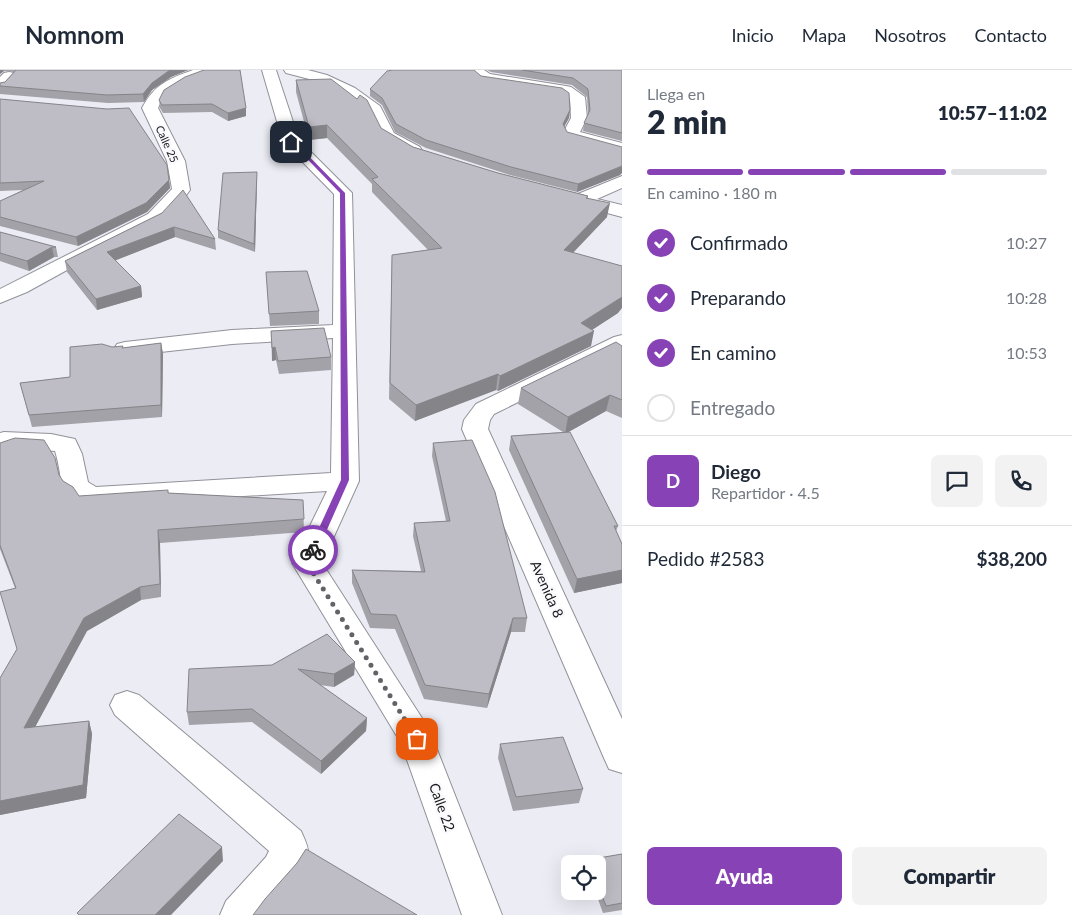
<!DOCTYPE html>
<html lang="es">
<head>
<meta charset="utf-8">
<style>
	:root { --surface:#fff; --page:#f2f2f3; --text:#1f2937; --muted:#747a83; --line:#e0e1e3; --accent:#8742b5 }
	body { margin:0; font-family:Lato,sans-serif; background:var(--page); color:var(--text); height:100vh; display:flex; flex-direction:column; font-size:19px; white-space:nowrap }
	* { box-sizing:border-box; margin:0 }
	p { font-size:16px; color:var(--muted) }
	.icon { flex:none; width:28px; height:28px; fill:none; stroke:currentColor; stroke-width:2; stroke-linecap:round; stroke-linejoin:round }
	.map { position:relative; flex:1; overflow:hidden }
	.side { display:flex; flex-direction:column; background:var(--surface); width:450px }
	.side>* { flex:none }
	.fabs { position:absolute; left:561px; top:785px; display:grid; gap:10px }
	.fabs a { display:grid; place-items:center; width:45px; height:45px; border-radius:8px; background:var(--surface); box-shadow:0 5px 20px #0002; font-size:25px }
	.pin { position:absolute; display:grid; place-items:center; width:42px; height:42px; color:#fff; margin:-21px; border-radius:10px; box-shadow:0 2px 8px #0006 }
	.courier { position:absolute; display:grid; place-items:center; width:50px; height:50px; margin:-25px; border:4px solid #8742b5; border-radius:50%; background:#fff; color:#222; box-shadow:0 1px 6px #0007 }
	.summary em { font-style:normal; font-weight:800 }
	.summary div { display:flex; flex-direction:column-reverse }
	.summary { display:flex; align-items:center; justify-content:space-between; height:85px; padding:0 25px }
	h1 { font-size:32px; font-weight:800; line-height:38px }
	.bar { display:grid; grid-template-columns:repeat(4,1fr); gap:8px 5px; align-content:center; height:60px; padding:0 25px }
	.bar i { height:6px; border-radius:4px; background:var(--line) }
	.bar .on { background:var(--accent) }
	.bar p { grid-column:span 4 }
	.line { display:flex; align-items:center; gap:12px; padding:0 25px; border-top:1px solid var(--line) }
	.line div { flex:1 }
	.round { display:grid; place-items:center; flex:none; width:52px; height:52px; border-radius:8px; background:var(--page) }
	ol { padding:0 25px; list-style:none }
	li { display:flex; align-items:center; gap:15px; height:55px }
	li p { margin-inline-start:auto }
	li .icon { padding:5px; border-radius:50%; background:var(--accent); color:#fff; stroke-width:4 }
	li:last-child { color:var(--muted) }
	li i { width:28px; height:28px; border:2px solid var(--line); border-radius:50% }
	.action { display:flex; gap:10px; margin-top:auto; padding:10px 25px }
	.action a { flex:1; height:58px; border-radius:8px; background:var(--accent); color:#fff; font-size:20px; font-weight:800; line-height:58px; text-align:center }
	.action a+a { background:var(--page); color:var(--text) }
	header { display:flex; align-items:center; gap:30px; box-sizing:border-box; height:70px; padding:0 25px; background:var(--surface); border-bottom:1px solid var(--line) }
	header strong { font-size:24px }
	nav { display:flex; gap:28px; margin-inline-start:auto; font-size:18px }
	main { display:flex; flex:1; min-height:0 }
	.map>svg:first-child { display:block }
</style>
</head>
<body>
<header>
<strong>Nomnom</strong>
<nav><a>Inicio</a><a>Mapa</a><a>Nosotros</a><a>Contacto</a></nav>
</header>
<main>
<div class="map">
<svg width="622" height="845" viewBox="0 0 622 845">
	<rect width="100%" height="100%" fill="#ececf5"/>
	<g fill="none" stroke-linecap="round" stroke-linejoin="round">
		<g stroke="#919199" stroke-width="2">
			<path id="minor" d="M193,0h20l-2,3 -26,10 -22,14 -5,11 27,53 5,29 -3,4 -25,28 -75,37 -60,33 -27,11v-14l148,-75 24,-25 -5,-28 -25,-53c13,-24 26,-29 51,-38z
				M262,0h14l23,70 53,53 7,288 -37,82 107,166 73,186h-40l-61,-172 -109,-180 35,-72 -232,14c-41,-11 -30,-21 -40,-54l-55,-4v-14l4,-1 47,2 24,5 7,15 6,28 8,5 235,-14 2,-135 -101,6 -107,12 -8,-2 -3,-5 3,-5 8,-2 107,-12 101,-5 1,-131 -51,-52z
				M284,0h24l19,5 28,13 25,18 14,27 26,14 2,4 -2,4h-12l-27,-16 -13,-28 -23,-17 -28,-13 -31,-8z
				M467,0h17l6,4 76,12 5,1 14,10 2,21 -7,14 42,11v10l-56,-15 -3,-5 8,-15 -1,-19 -8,-5 -81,-13z
				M9,2l5,1 2,3 -11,13 -5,1v-13l4,-4z
				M622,106v12l-25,11 25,6v12l-56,-15 -3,-4 3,-4h12z
				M622,265v16l-128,63 -4,6 -2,9 134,290v54l-13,-4 -5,-11 -142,-329 2,-9 12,-16 138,-67z
				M127,621l12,4 162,136c3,7 9,18 7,26 -5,22 -28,42 -42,58h-46l6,-14 40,-44 3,-6 -154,-136 -5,-10 5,-10z"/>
		</g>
		<use href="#minor" fill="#fff" fill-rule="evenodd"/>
	</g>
	<path fill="#a3a2a9" d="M0,0h188l-17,7 -19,13 -8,12 -36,1 -108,-9v-11l5,-1 9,-10 -10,-1 -4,3z
		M204,0l42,38v8l-18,5 -16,-9 -49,1 -3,-5 -1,-8z
		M487,0h135v71l-39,-10 1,-8 4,-9 -1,-17 -15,-12 -81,-13z
		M481,6l89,34 -1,8 -5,9 3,5 53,43 -43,17 -67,-17 -84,-27 -31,-16 -13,-27 -12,-9v-7z
		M296,10l117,67 85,26 90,23v2l19,19 -34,36 45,60 -26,17 -1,16 -93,45 -2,-1 -81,31 -26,-22 3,-144 36,-5 -56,-58v-8l-45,-46 -18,2 -13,-48z
		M0,29l169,81 1,8 -23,24 -69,34 -78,-20v-25l23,-11 -23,1z
		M257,109l-2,73 -37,-14v-8z
		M162,143l53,26 1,11 -41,-13 -60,23 26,26 1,11 -45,13 -30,-38 -2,-11z
		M0,162l56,15 2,10h-4l-25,14 -29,-10z
		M266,202l53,39v13l-49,2z
		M271,261l60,26v13l-52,4 -3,-14 -4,1z
		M161,273l2,11 -1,63 -130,10 -12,-44 50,-6 42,-30 11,1z
		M622,276v72l-16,-7 -38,21 50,94 -2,5 6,13v39l-48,10 -65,-143 2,-14 52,-4 -45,-28 3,-16z
		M0,373l59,32 4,6 16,15 90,-3 134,7 1,32 -144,11 1,54 -20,3 -54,31 -52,96 54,-6 3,13 -6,64 -86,17 17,-166 -2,-61 -15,-39z
		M433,373l94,175 -2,14h-14l-24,76 -63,-9 -29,-70 -25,-1 -18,-45v-13l69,1 -8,-35 1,-13 32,-2 -14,-65z
		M355,592l-1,13 -20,12 -14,-2 47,33 -1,13 -45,43 -69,-52 -63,3 -2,-13 85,-47z
		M500,674l83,45 -4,14 -66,8 -15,-53z
		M622,784v56l-19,3 -8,-22h3v-27h-12l1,-4z"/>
	<path fill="#858489" d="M0,0h3l1,1 -4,3z
		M170,0h18l-17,7 -19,13 -8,12 -1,-8 9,-11z
		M246,38v8l-18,5v-8z
		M570,40l-1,8 -8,14 2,-8z
		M327,55v13l-18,2v-13z
		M622,96v7l-2,2 -43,17 1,-8z
		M257,102v7l-2,73 -1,-8z
		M169,110l1,8 -23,24 -69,34 -2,-9z
		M610,133l-3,14 -46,48 3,-15z
		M174,157l1,10 -66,26 -2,-11z
		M52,177l2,10 -25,14 -2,-10z
		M141,216l1,11 -45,13 -1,-11z
		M622,227v11l-4,5 -37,24 13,-6 -3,15 -93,45 2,-15z
		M161,273l2,11 -1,63 -1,-12z
		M275,277l1,13 -4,1v-13z
		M498,304l-2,16 -81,31 1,-16z
		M610,325l-4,16 -41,23 3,-17z
		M158,460l2,13 1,54 -1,-13z
		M622,500v13l-48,10 3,-14z
		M140,517l1,13 -54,31 -60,111 -3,-14 60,-110z
		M513,548l-2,14 -24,76 2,-14z
		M355,592l-1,13 -20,12v-13z
		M367,648l-1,13 -45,43v-13z
		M89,651l3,13 -6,64 -86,17v-14z
		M222,777l1,14 -52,54h-16z"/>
	<path fill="#bebcc4" stroke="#858489" d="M16,0h154l-18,13 -9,11 -36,1 -107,-9v-3l5,-1z
		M204,0h36l6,38 -18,5 -16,-9 -50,1 -3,-5 5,-10 21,-13z
		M393,0h81l7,6 81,12 7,5 1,17 -7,14 4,8 55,15v19l-44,18 -67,-17 -85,-27 -30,-16 -14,-26 -12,-9 17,-18z
		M522,0h100v63l-38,-10 6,-13 -2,-21 -15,-11z
		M331,9l26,20 3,-4 7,5 14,28 32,19 85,26 90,23 -2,2 24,5 -46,47 58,16v31l-41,26 13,8 -94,45 -2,-2 -82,31 -26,-22 2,-128 50,-7 -70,-69 6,-2 -51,-52 -18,2 -13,-47z
		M0,29l107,10 22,-1 38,57 2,15 -23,23 -70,34 -76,-20v-16l44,-20 -44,2z
		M257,102l-3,72 -36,-14 5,-57z
		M183,120l32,49 -41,-12 -67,25 34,34 -45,13 -31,-38 97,-48z
		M0,162l56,15h-4l-25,14 -27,-8z
		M307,201l12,40 -50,3 -3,-42z
		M324,258l7,29 -53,4 -3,-14 -3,1 -1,-17z
		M616,272l6,4v54l-12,-5 -42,22 -47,-29z
		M161,273v62l-132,10 -9,-32 50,-6v-30l32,-3 10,3 11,-1 -1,2z
		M570,362l48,94h-4l8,18v26l-45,9 -66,-143z
		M15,368l29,2 11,18 4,17 4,6 10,6 6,9 89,-6v3l135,7 1,19 -146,11 2,54 -20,3 -56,31 -60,110 65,-7 -6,64 -83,16v-123l17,-29 -17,-57 16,-4 -16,-43v-102z
		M472,370l23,52 32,126h-14l-24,76 -64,-9 -29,-70 -25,-1 -19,-44 73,2 -11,-49 36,-2 -17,-78z
		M327,564l28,28 -21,12 -36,-5 69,49 -46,43 -69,-52 -65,3 2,-43 83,-4z
		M563,667l20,52 -67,8 -16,-53z
		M179,744l43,33 -67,68h-76l-2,-2z
		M306,779l111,66h-164l12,-16 32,-36z
		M622,784v49l-16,3 -8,-21v-21h-9l-2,-4z"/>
	<path fill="#8742b5" d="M289,70h4l52,53 4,287 -31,70 -5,3 -4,-3 32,-70 -1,-287z"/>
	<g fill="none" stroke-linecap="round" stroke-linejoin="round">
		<path stroke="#626267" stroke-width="5" stroke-dasharray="0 9" d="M313,480l-6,13 110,176"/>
	</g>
	<g text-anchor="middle" stroke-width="5" stroke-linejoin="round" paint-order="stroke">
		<g font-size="11" fill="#18181b" stroke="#fafafe">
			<text transform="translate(167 74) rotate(66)" y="4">Calle 25</text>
		</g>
		<g font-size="14" fill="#18181b" stroke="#fafafe">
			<text transform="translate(547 519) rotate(66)" y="5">Avenida 8</text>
			<text transform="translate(442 737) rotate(70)" y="5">Calle 22</text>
		</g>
	</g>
</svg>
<div class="fabs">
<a><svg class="icon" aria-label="locate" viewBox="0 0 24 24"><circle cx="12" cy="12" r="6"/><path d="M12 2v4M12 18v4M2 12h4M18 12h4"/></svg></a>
</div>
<div class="pin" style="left:417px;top:669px;background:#ea580c"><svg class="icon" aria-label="bag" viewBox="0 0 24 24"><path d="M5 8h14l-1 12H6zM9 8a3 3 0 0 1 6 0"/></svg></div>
<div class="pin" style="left:291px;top:72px;background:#1f2937"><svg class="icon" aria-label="home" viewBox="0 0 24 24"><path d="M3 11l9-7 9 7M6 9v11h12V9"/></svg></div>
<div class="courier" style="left:313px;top:480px"><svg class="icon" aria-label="bike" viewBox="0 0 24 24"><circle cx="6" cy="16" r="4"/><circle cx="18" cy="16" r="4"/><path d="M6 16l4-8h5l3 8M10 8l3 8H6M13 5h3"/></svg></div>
</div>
<section class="side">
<div class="summary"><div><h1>2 min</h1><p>Llega en</p></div><em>10:57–11:02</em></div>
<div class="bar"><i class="on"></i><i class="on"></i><i class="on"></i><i></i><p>En camino · 180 m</p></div>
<ol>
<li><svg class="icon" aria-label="check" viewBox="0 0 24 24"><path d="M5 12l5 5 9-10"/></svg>Confirmado<p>10:27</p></li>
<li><svg class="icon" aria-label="check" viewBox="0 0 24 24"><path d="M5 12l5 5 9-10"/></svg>Preparando<p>10:28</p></li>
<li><svg class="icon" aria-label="check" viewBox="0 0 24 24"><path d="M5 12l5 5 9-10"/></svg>En camino<p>10:53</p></li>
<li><i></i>Entregado</li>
</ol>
<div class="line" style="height:90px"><b class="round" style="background:var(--accent);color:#fff">D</b><div><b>Diego</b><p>Repartidor · 4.5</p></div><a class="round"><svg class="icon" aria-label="chat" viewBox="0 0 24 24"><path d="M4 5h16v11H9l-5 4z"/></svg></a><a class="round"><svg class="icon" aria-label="phone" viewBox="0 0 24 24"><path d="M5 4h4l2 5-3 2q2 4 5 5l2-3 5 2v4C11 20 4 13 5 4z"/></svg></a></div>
<div class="line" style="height:65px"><div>Pedido #2583</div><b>$38,200</b></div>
<div class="action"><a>Ayuda</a><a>Compartir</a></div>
</section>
</main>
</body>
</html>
